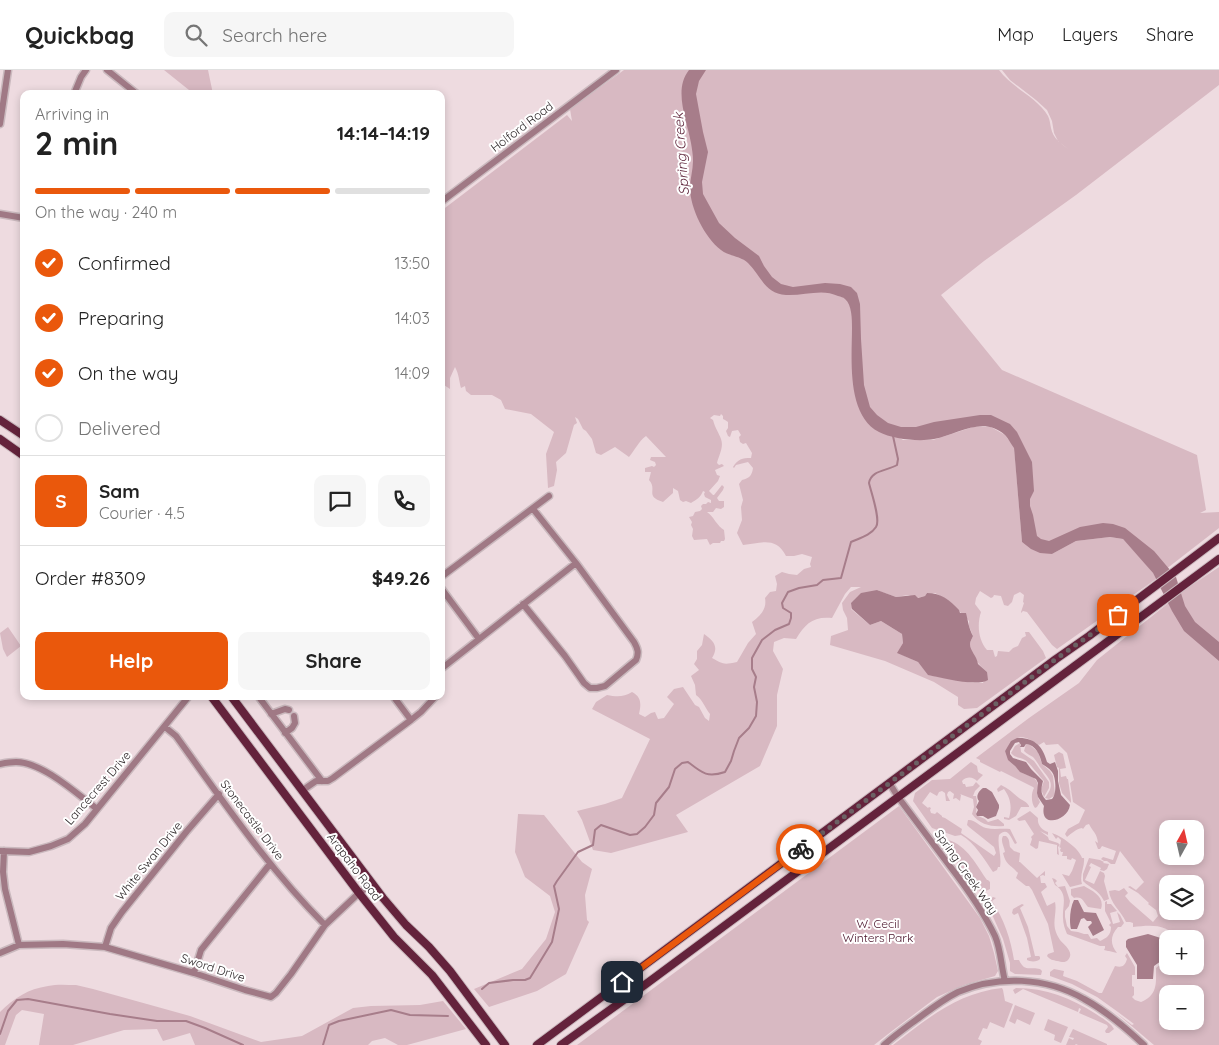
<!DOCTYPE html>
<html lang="en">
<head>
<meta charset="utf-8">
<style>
	:root { --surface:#fff; --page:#f6f6f6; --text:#222; --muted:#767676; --line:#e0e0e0; --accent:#ea580c }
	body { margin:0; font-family:Quicksand,sans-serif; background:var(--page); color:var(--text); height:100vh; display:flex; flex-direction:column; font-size:19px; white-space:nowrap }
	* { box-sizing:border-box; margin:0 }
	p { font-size:16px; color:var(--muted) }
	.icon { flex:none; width:28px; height:28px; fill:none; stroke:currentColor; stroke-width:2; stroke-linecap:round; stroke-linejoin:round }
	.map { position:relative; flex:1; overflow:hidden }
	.side { position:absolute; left:20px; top:20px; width:425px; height:610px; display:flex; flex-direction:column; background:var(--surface); border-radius:10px; box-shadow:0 2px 8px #0003 }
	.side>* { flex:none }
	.needle { width:32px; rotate:8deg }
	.fabs { position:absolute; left:1159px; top:750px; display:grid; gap:10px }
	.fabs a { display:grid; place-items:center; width:45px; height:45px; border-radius:10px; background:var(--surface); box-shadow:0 2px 8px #0003; font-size:25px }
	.pin { position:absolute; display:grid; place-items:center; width:42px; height:42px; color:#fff; margin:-21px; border-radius:10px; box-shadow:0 2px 8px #0006 }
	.courier { position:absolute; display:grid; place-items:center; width:50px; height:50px; margin:-25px; border:4px solid #ea580c; border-radius:50%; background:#fff; color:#222; box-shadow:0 1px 6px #0007 }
	.headline em { font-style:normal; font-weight:700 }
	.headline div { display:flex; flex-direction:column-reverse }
	.headline { display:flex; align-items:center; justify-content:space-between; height:85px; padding:0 15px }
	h1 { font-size:32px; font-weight:700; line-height:38px }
	.bar { display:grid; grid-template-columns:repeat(4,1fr); gap:8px 5px; align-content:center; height:60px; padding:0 15px }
	.bar i { height:6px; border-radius:4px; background:var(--line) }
	.bar .current { background:var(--accent) }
	.bar p { grid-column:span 4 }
	.line { display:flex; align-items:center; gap:12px; padding:0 15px; border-top:1px solid var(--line) }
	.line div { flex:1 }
	.round { display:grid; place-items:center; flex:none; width:52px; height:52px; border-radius:10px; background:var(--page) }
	ol { padding:0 15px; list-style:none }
	li { display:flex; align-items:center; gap:15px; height:55px }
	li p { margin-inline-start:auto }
	li .icon { padding:5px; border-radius:50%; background:var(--accent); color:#fff; stroke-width:4 }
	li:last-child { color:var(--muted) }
	li i { width:28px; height:28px; border:2px solid var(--line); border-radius:50% }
	.button { display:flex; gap:10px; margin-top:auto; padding:10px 15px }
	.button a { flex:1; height:58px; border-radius:10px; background:var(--accent); color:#fff; font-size:20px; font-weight:700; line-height:58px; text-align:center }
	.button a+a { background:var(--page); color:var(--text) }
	header { display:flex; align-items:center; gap:30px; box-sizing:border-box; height:70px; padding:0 25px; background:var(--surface); border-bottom:1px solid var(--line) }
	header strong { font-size:24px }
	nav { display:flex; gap:28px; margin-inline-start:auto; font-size:18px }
	.search { width:350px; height:45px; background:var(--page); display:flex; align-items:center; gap:12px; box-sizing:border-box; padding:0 18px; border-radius:10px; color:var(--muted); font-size:19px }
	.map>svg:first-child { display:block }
</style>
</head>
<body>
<header>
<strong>Quickbag</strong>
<div class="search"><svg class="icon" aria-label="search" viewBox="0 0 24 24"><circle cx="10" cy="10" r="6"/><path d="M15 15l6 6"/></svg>Search here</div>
<nav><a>Map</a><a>Layers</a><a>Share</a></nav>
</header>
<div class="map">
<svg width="1219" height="975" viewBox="0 0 1219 975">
	<rect width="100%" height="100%" fill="#eedbe0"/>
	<path fill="#d8b9c2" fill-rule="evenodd" d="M164,0h44l5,24h-19z
		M624,0h375c13,18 38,27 49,46 2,4 2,8 3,12 2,10 9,15 17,21l-10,-8 -4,-8 -2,-12 -5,-11 -11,-10 -26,-20 -8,-10h217v15l-143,110 -92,66 -43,34 61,75 195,85 9,55 -6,3 19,-1v16l-58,45 -36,-39 -90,11 -22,-108 -22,-18 -76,16 -54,-21 42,26h30l40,-13h18l14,8 9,12 8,95 30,12 24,-13 34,-4 13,2 21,23 9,11 3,6 -99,70 -5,-4 -25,-33 -4,-1 -2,2v-1l3,-9 -1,-1 1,-7 -4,-3 -6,3 -2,7 -4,4 -4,-1 -3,-9 -7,-1 -1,2 -2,1 -11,-7 -4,7 -1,6 6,8c-4,12 -3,28 6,38h6l2,7 2,-1 1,-5 11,1 4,-4 5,-2 4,-8 4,-2 -1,-4h4l14,19 3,7 -69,50 -13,1 -6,-4v-8l-24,-15 -49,-21 -55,-16 1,-9 17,-6 -1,-12 -4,-8 -1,-7 8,-11 11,-5h-10l-6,7 -13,24c-19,-2 -27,6 -36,21l-12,-1 -10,4 -1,9 10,18 -6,26v31l-17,40 -84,49 12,17 -77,21 -18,-3 -11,-30 -5,-9 28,-7 17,-6 28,-59 -58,-30 4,-7 11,-7c10,2 17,2 25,-3 10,5 9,13 7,22l6,3 6,-4 4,-1 3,7 6,-1 10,-14 -7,-7 7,-8 9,-2 12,18 4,2 6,11 4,3 1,-7c-5,-6 -7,-14 -14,-19l-1,-10 -4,-9 8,-6 -5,-6 3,-5v-8l5,-6 2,-11c10,7 15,13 8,24 11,6 11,7 25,4l11,-19 8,-9 -4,-12c9,-7 15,-13 13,-24l5,-6 6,-1 1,-7 -2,-8 7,-4 7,2 8,1 7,-6 7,-2 -1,-3 2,-7 -10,-3 -8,2h-8c-10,-20 -25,-13 -43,-11l-6,-12 5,-13 -1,-13 2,-7 -4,-16 3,-4c8,-2 10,-5 11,-12l-5,-6 -12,3 -2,3 -1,-1c5,-8 9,-9 18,-9l1,-5 -6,-10 -3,1 -3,-2 -1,-5 2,-2 -3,-5 -6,1 -2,6 -2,-1 -2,-5 2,-3v-6l-3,-2 -2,-1v-3l-2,-2 -1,2 -6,-1 -4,3 3,2c2,8 6,13 8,19 3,8 -2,16 -4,24l2,2 3,-1 2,2 -9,4 2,5 3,1 -2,5 -9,10 4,4h1l8,-10 2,2 -1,3 -6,8 2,3h5v6l-3,2 -5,-1 -3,4h-6c7,5 10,14 17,18l1,9 -1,2h-3l-1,2h-7l-3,2 -3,-6 -13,1 -2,-4 1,-7 -2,-4 1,-3 -3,-5 4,-1 2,-4 5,-1 2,-2 -1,-3 2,-2h3l2,-2 3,1v-3l-6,-3 -1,-3 1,-2 -2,-1c-2,6 -7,9 -12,12l-5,-2 -3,1 -3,-2 -2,-9 -5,-3v5l-10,9c-19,-6 -5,-12 -14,-22l2,-8h-6v-4l7,-2 2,1 2,-2 -1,-3 -5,-2 1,-3h15l-20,-21c-8,6 -11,14 -17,21l-14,-10 -14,8 -5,-2 -4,-14 -6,-8 -3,-2 -5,-10 -3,-2 2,6 -3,2 -8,28 -10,9 1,8 -3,16 -6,2 -2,-34 8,-22 -23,-18 -26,-5 -4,-9 -9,-5h-21l-5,-4 -1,-5 -4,2c-2,-7 -2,-14 -6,-21l-5,11v11l-9,-6v-172l126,-96 5,6 -2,-12zM878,520l1,1 17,6 12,-2 9,3 8,-2 2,-3h8l13,7 21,21v5l4,10c-1,3 -3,5 -3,8 0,11 9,21 17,28l-4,11h-10l-44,-8 -11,-13 -20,-9 5,-10 -1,-9 -21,-13 -11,4 -19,-16z
		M1219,497v478h-65l-39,-33 17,13 2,-1 -16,-12 -21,-15 -25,-13 -22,-8v-4l4,-3 10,2 -1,5 14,5 22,12h3l13,-27c7,2 10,0 12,-7l-2,-3 2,-3 8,14v8h-3v11l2,1v8l-2,2 3,3 6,2c17,-7 15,-19 15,-34l6,-5 5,-9 1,12h27v-27h-18c-9,-16 -28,-14 -44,-12v-4l-3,-1h-4c-5,-11 -16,-19 -17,-31l6,-1 4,1 5,-3 4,5 -3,3 5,6 23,20 5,-6 -2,-6 -8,-6 1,-1 -11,-10 -10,-6 2,-1 6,4 8,-8 -24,-31 -5,13h-4l-4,-3h-3l-3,-2 2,-2 10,3 3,-9 -14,-5 -2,3h-2l-3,-8 3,2c-1,-10 -5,-11 -9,-19l-3,1 -3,4 -1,-1c-6,1 -10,5 -15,9l-2,-3 3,-5 11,-6 6,-13 -12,-8 -3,-19 4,-3 -7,-27 -9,-9 -12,1 -2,-3 -5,3c-18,-12 -23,-10 -34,6 4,7 9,15 15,20 5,5 14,4 17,11 3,7 -2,11 3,20l-3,5 -2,1c-4,-5 -4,-15 -1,-20l-1,-1 -32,-16 -1,1 -20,-10v-2l-4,-2 53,-40 50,-35 18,-23 89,-71zM1168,759h27v27h-27zM1168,814h27v27h-27zM1168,924h27v27h-27z
		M8,557l13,19 -14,11 -4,-8 -3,-16z
		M1020,673l1,9 13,9 15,21v6l-5,9 -3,-8 3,-8c-5,-5 -15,-19 -19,-21 -6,-3 -10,-2 -14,-7l4,-7z
		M1026,674l4,1 8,7 4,12 8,7 3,5 2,18 -1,2 -5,3 -4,-1c11,-15 5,-18 -5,-31 -2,-3 -4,-7 -7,-10 -3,-2 -6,-3 -9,-6z
		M1059,682l4,2 3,14 -6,1 1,8 5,-1 1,3h1l3,21v3l-9,-10 -3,-10v-15l-2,-1 -3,-12z
		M971,692l6,4 1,6 5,3 -6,6c-4,-4 -10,-5 -15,0l1,3h2l1,3 7,-1 3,-4 4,4 -5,5 -2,5h3l1,5 -1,14 9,4 3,3 10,-3 6,5v2c-12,1 -24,-1 -32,-12l2,-7 -1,-8 -13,-5 1,1 -1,6 -4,-3 -3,1 1,-5 -4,-3 -2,1 -1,3 3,6h-4l-1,-8 -3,-2 -3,1 -2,4 -7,-4 -8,11 6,5 1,-1 2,1 -1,2 1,3 4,1 2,-2 5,4v1l3,1 17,11 -1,4 33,23 2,-3 -2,-6 -25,-20 -2,-2 1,-5c6,-1 11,6 18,8 8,2 16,0 24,1l7,14 -2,1c-4,-6 -7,-18 -16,-9 -2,11 3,21 1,32h-2l-1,3 -4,2c-9,-13 -18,-29 -32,-37l-6,1 -23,-8 -19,-27 2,-8 17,-13 18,-1z
		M1001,715c7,3 12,8 18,13 4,3 7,3 10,8v1h-8l-5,9 -7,4 -5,-1v-2l5,1c3,-11 2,-19 -5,-29l-6,3 -1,-3z
		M899,736l81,112 9,18 5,17 4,18 -3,5 -31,9 -27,12 -45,34 -18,14h-297z
		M1030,741l8,7c-1,7 4,12 10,14v3l-8,-4 8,6 1,3 9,3 2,2 -2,2 1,8 -2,-1v-9l-18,-4 -1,7 -2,1 -6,-4 2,-6 -1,-2 3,-3 -9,-14 -6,1 -2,-2z
		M518,744l26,1 38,47 10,7 -7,26 2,25 2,2 -23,52 -29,17 -48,16 -15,-18 48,-20 24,-30 9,-27 -5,-16 -25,-19 -10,-25z
		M1052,763c9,3 27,15 30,25h2c1,9 -5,17 -2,26l-12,3 -8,-13 7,2 3,-5 4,-11 -4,-2 -1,2 -4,-1v-3h-5l1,-4h-2l-1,-2 1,-2 -2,-1 1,-1 1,-6 -3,-3 -2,2z
		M1003,766h3c4,3 3,7 4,11l4,4 6,2 -1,9h1l17,16 8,-7v5l-2,-1 -3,1 1,7h4l2,4 -6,5 6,14 8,-4c2,9 -2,18 0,27 1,4 3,8 5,11 4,5 15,12 8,20 -3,3 -6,2 -11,1 -4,-1 -7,-1 -10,-5l1,-2 6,-2 -6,-28 -16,-34 -3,-4h-3l-10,-8 2,-5c-8,-9 -12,-8 -15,-20l2,-1c-1,-6 -5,-11 -2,-16z
		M948,770c19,5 29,26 39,40h1l2,2v7l-8,4 -10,-9 -4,-8 -4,-3 -20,-27v-4z
		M1089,788l11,2 4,2 -1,1 6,1 -2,5 -3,2 -4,-1 1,-2 -10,-5 -2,3 2,1 -6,13 9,4 6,-13 4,2 1,3 -1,5 5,18 -5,2c-6,-12 -13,-12 -21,-20v-7z
		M1052,808l3,1 2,2 -2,2 3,4 7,-1 5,15 -1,5 -4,5v6l2,9 4,5 7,1 6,2h4l3,5 6,-1 3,3c6,-3 11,-5 11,-14l-2,-2 2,-2 -6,-12v-9l2,-1v3h4l6,7 -7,2 3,11 7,-2 -3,-10 3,3 4,8 -3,4h-3c-8,9 -8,17 -1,26l-8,-2h-1l-4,-1 1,-2v-2h-5l-33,-12c-2,-5 -4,-10 -4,-16 -1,-13 6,-24 -8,-33z
		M1084,816c9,5 21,11 17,23l-13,-2c-5,-5 -5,-11 -14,-9l-3,-3v-6z
		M993,827l3,1 -4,3c12,18 19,39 22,59h5c6,13 11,6 21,9l2,2 -1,4 -26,-1 -5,-3v-8l-7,-24 -13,-29 -2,-9z
		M1022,834l2,1 -4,3 8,19 7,29h4l1,1v2c-2,3 -10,3 -13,1v-2l4,-1 -4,-19 -9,-25 -4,2 -2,-2 1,-4z
		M76,915l17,4 97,27 71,26 41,-6 51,-28 18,-2 49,-1 23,-4 23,28 -59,16h-9l-13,-7 -13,3 -4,4h-173l-5,-12 -27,8 -6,-12 -33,1 -51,15h-34l5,-31 -22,-4 -6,5 -11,30h-5v-33c14,-14 28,-23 48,-26 9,-2 19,-1 28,-1z
		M1002,918l1,2 2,11 8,3 -9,24 -14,-6 -3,7 -4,-1 -5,11 4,2 -2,4h-87c34,-26 64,-52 109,-57z
		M1016,918c30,0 55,10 80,26 6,4 15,9 18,15l-5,4h-3l-1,-2 3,-4 -1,-2 -28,-12 2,-4 -2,-1 -1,4 -55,-23 -8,5 -2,-4z
		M1015,935l20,8 -5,12 -13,-6 -2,5 -6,-3z
		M1048,949l20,8 -7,16 -7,-3 1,-5 -11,-5z
		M1073,959l34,15v1h-29l-2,-1 -1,1h-9l3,-7 4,2 1,-2 -5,-1z"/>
	<path fill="#a77d8a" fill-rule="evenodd" d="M689,0h17l-7,11 -3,13 7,38 5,20 -6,30 1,12 16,29 16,15 24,18 5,10 8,11 9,7 12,3 32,-4 15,1 11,3 6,6 3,11 1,35 3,46 6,22 7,8 11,8 13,4h15l18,-5 46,-7h11l19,9 7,8 15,30 2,29 -4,8v7l3,9 4,21 4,3 8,2 31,-14 23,-4 10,1 12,4 29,23 22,26 9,29 10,16 24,20v19l-35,-30 -12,-20 -19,-38 -30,-34 -13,-2 -34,4 -24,13 -12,-1 -9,-4 -9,-7 -8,-94c-3,-4 -6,-10 -9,-13 -22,-20 -48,0 -71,4 -15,3 -42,0 -55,-7 -33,-17 -27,-74 -27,-104 0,-9 0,-23 -7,-29 -2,-2 -4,-2 -7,-3 -16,-8 -34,0 -52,-1 -21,-1 -25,-19 -38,-32 -7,-7 -20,-7 -27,-13 -16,-12 -31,-42 -31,-62 0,-9 3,-18 3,-27 0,-6 -1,-12 -2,-18 -4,-23 -18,-53 -2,-73z
		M877,520l19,7 19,-2 3,3 7,-2 2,-3c14,0 23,7 32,17l1,3h6c2,8 3,16 7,23 -1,3 -3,5 -3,8 0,7 7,12 8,20l9,8 1,8c-11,7 -46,-2 -60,-5l-10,-13 -21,-9 6,-10 -1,-9 -21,-13 -11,4 -18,-16 -1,-6 10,-10z
		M1017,668c17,-1 26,8 30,24l3,2 5,-2 3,9v10l3,14 9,10c-2,16 -31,24 -26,1l-6,-9 -1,-4 1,-10 -2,-4 -16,-7 -5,-6 -7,-6 -3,-9 6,-10zM1019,672l2,3 -1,2h4l2,-3c10,1 14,11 16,20 3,2 7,4 10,8 4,5 5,22 0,27l-6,1c-6,-6 -5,-11 -3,-19l-12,-12 -5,-7 -13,-4 -3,-4v-3l5,-8z
		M983,718h3l6,4 7,13v3l-3,8 -8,3 -5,-3h-6l-1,-2 2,-4 -2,-3 3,-6c-4,-5 0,-10 4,-13z
		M1074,830h4l6,12 12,1 8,17 -11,6 -5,-9 4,-4 -1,-2h-4l-3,-3 -3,1 -4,10h-6c-2,-8 -1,-21 3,-29z
		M1148,864l19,6v10l-4,5 -2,6 -7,5 -1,13h-16v-14l-11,-18v-6l2,-2z"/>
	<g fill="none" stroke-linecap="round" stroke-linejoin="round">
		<path stroke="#a77d8a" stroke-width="2" d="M482,919l7,-6 24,-3h12l5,-2 22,-36 7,-33 -5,-23 3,-5 21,-29 15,-7 2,-15 6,-5 29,10 7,-1 8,-7 9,-12 2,-12 13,-16 6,-18 7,-6 6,-1c14,11 19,16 37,10l6,-11 3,-10 5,-13 10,-10 7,-12 1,-14 -3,-15 2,-10 -4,-8v-11l10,-18 13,-10 14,-6 2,-6v-5l-8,-5 -1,-5 6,-11 11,-4 18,-3 6,-5 18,-2 10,-36c9,-4 20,-7 25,-15 5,-7 -5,-35 -7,-44 2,-13 18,-12 28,-18l1,-6 -5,-23
			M0,964l8,-23 9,-11 11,-1 82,15 47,7h29l19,7 38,17
			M323,975l6,-20 10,-4 52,-11 19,5 38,1"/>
		<g stroke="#cab9be" stroke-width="9">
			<path id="minor" d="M107,0l30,24
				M74,24l7,-17 5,-7
				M0,54l8,-54
				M441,132l175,-132
				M0,144l24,4
				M533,439l43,54
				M441,507l108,-81
				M441,518l38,51
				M441,599l135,-106 58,79c4,7 5,11 2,18l-31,26 -8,2h-7l-6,-5 -19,-27 -42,-52
				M258,626l64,85
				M271,644l14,-5 4,1
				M411,650l10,-8 15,-16
				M165,657l11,9c47,65 92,132 149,189
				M285,663l7,-5 3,-5 -1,-7
				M0,694c5,-1 11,-2 16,-2 26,0 60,31 81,47
				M890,714l8,13c17,23 34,45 51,68 17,22 34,46 46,71 6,14 6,30 10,45
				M303,720l13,-9h12l5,-3 78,-58 -18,-24
				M0,781l29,1 22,-6 17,-7 17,-15 104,-128
				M4,781l-1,21 2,17 14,56
				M105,877l6,-19 11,-16 65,-81 32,-37
				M0,883l19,-8 44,-1 42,3 89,26 51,17 26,7 5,-4 15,-19 34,-49 34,-32 13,-9
				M194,903l7,-23 69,-86
				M884,975c11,-10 24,-19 36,-28 12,-9 24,-18 38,-25 40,-17 88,-15 126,7 22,12 42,29 60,46"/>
		</g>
		<g stroke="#cab9be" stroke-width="10">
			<path id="major" d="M0,350l24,16
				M0,369l24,17
				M211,626l148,197 35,44 38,38 54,70
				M231,626l152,202 23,27 23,22 21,24 55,74
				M537,975l519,-386 33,-23 130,-98
				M561,975l85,-61 573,-425"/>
		</g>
		<use href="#minor" stroke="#a07985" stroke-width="6"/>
		<use href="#major" stroke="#64233c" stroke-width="8"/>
	</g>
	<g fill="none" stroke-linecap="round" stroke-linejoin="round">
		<path stroke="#6c6164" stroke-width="5" stroke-dasharray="0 9" d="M801,779l255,-190 62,-44"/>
		<path stroke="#ea580c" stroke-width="6" d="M622,912l179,-133"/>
	</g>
	<g text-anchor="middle" stroke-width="4" stroke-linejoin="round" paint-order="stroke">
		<g font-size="12" fill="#261f21" stroke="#fff">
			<text transform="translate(522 57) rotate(-37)" y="4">Holford Road</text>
			<text transform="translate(98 718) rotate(-49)" y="4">Lancecrest Drive</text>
			<text transform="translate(252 750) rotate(53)" y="4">Stonecastle Drive</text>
			<text transform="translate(149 791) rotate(-51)" y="4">White Swan Drive</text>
			<text transform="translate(354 797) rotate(53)" y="4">Arapaho Road</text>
			<text transform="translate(966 802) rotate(55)" y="4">Spring Creek Way</text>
			<text transform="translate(213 898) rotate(18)" y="4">Sword Drive</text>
		</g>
		<g font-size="12" fill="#481229" stroke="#fff">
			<text x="878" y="858">W. Cecil<tspan x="878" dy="14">Winters Park</tspan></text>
		</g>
		<g font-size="14" font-style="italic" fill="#632b40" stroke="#fff">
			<text transform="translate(681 84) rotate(-94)" y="5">Spring Creek</text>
		</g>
	</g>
</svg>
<div class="fabs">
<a><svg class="needle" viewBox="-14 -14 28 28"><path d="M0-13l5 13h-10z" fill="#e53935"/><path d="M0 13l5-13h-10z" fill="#767676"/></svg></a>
<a><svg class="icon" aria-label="layers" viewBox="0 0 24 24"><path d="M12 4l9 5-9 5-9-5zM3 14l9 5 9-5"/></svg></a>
<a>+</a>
<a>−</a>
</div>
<div class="pin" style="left:1118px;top:545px;background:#ea580c"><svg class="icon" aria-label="bag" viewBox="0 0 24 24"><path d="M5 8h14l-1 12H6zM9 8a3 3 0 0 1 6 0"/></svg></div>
<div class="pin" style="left:622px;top:912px;background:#1f2937"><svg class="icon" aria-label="home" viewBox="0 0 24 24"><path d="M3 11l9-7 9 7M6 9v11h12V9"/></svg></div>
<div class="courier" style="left:801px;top:779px"><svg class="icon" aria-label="bike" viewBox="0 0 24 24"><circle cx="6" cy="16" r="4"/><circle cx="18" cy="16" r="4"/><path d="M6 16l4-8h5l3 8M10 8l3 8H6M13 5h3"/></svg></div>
<section class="side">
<div class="headline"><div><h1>2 min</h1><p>Arriving in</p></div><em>14:14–14:19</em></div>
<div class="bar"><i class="current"></i><i class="current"></i><i class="current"></i><i></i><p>On the way · 240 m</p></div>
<ol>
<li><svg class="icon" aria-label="check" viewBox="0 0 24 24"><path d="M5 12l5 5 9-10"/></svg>Confirmed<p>13:50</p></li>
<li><svg class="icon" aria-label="check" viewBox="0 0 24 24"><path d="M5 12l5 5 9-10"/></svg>Preparing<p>14:03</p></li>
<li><svg class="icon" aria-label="check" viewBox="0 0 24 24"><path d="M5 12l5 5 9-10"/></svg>On the way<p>14:09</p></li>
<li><i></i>Delivered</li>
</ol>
<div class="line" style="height:90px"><b class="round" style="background:var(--accent);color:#fff">S</b><div><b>Sam</b><p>Courier · 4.5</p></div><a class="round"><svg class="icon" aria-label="chat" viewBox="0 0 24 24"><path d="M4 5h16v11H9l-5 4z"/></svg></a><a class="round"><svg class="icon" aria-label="phone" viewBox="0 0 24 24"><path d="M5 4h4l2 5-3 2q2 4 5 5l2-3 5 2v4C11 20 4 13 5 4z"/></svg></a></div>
<div class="line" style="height:65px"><div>Order #8309</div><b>$49.26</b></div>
<div class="button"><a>Help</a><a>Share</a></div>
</section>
</div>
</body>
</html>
